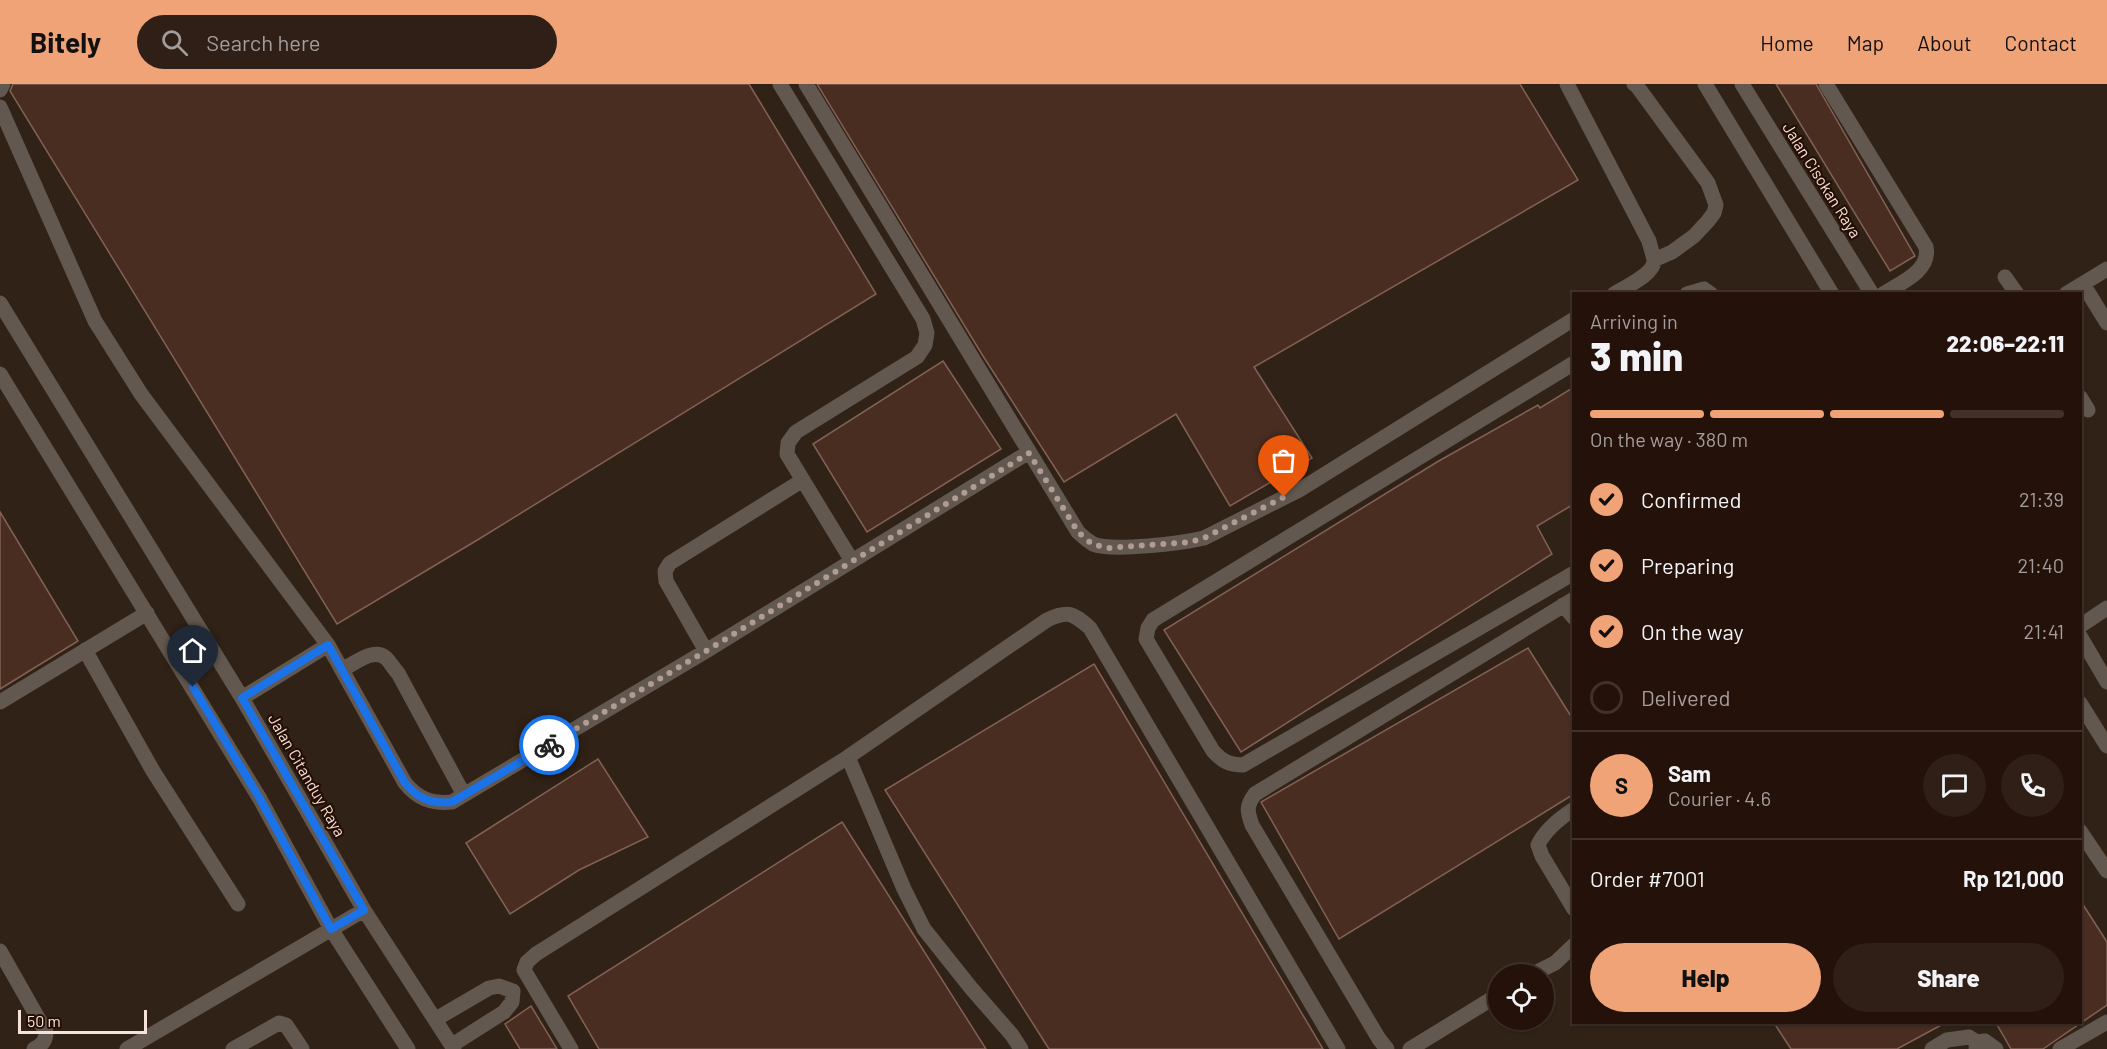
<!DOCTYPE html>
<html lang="en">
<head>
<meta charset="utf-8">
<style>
	:root { --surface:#241109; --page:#301f17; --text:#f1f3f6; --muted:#a39d9c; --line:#41312a; --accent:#efa377 }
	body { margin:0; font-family:Barlow,sans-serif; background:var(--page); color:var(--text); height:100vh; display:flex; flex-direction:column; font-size:22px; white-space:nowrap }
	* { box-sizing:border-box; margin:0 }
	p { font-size:20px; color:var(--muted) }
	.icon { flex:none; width:33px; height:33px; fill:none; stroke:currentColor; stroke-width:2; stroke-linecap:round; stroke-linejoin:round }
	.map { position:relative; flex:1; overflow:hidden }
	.details { position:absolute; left:1572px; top:208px; width:510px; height:732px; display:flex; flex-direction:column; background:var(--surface); border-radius:0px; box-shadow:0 2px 4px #0004,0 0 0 2px var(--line) }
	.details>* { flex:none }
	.tools { position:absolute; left:1488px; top:880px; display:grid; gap:12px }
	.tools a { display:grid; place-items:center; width:66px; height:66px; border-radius:50%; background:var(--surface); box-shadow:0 2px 4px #0004,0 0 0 2px var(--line); font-size:30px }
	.scale { position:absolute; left:18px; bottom:15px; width:129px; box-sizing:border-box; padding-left:6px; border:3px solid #f5e3db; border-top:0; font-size:16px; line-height:21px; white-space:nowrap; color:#f5e3db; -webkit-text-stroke:4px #260e04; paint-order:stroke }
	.pin { position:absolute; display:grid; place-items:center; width:51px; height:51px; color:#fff; margin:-62px -26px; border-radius:50% 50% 50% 0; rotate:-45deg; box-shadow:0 0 6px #0007 }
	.pin .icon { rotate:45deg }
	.courier { position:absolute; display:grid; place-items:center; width:60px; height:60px; margin:-30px; border:4px solid #1a73e8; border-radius:50%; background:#fff; color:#222; box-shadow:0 2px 8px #0007 }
	.summary em { font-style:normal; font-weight:800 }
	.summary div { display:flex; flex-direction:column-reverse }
	.summary { display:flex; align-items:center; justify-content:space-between; height:102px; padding:0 18px }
	h1 { font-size:39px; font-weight:800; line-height:45px }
	.bar { display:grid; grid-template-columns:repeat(4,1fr); gap:9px 6px; align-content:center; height:72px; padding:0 18px }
	.bar i { height:8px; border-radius:4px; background:var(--line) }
	.bar .selected { background:var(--accent) }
	.bar p { grid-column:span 4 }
	.line { display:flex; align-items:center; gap:15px; padding:0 18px; border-top:2px solid var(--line) }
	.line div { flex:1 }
	.round { display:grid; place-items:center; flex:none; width:63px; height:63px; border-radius:32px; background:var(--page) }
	ol { padding:0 18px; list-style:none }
	li { display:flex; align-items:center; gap:18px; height:66px }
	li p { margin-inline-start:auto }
	li .icon { padding:6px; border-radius:50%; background:var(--accent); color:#111; stroke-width:4 }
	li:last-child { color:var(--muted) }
	li i { width:33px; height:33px; border:3px solid var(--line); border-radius:50% }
	.button { display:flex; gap:12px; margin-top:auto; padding:12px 18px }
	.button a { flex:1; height:69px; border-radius:36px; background:var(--accent); color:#111; font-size:24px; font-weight:800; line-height:69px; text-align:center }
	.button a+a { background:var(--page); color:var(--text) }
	header { display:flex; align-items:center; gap:36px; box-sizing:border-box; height:84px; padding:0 30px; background:var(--accent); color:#111 }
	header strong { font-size:28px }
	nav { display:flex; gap:33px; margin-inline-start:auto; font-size:21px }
	.search { width:420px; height:54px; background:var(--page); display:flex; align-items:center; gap:15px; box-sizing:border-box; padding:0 21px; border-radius:33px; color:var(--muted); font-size:22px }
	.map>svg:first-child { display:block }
</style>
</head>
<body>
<header>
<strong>Bitely</strong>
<div class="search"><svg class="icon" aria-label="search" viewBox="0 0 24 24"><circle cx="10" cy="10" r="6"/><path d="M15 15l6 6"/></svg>Search here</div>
<nav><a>Home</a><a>Map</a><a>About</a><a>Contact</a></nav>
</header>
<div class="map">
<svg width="2107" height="965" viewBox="0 0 2107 965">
	<rect width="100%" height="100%" fill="#30170c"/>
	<path fill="#312217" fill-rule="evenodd" d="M0,0h2107v965h-2107zM1574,210h506v729h-506zM1498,891h46v45h-46z"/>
	<path fill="#492d21" stroke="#816255" stroke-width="1.5" d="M13,0h736l127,210 -397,245 -142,85 -327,-533z
		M817,0h703l58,96 -324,187 58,91 -82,48 -54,-92 -112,68 -81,-126z
		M1776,0h40l99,172 -25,15z
		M943,277l58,88 -134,83 -54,-88z
		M1574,303v117l-37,22 15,28 -311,198 -77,-122 273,-168 101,-57 2,3z
		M0,428l78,129 -78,48z
		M1528,564l46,73v73l-235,145 -78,-137z
		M1094,580l229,385h-274l-164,-259z
		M598,675l50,78 -69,33 -69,44 -44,-71z
		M842,738l144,227h-387l-31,-53z
		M2080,816l27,42v63l-64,44h-32l-15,-26h84z
		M531,922l26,43h-37l-15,-25z
		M1774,939h171l-48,26h-106z"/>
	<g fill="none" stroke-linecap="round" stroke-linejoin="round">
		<path stroke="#63584f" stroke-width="15" d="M780,0l143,235 4,14 -2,12 -8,12 -121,75 -8,11 -1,11 65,107
			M806,0l272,448c4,4 10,9 15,12 19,8 90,-1 111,-6l97,-49 273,-170
			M1567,0l82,157c1,5 4,13 5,19 1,14 -29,27 -40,34
			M1634,0l3,2 71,97 8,22 -2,8 -6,8 -14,15 -22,16 -18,8
			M1705,0l127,210
			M1742,0l130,210
			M1826,0l100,163c5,24 -26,36 -43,47
			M0,6l3,-6
			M0,23l95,214 46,73 187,251
			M2005,193l12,17
			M2083,200l24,39
			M1687,210l17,-5 7,5
			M2066,210l41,-25
			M0,219l242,395 122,212 90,139
			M1574,279l-421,257 -5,8 -2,11 67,112c9,10 16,14 30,14l331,-192
			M0,290l260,425 71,130 77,120
			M2080,313l8,13
			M1563,521l11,13
			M2080,542l27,-18
			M2080,552l27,46
			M85,566l68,121 85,133
			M706,567l-40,-70 -1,-10 5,-8 133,-83
			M342,586c12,-6 31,-23 44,-12 4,4 8,11 12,15l66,122
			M242,614l86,-53 77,138c13,16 27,21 47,19l254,-151 323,-199
			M0,618l147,-89
			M2080,619l27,43
			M848,673l56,132 20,40 47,59 41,47 9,14
			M1574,725c-14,9 -29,21 -36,36l4,11 32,53
			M2080,747l27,40
			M0,867l46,81c0,9 -4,13 -12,17
			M1531,891l24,-12 19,-18
			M436,935l53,-31 10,-2 14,5
			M1977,958l8,-1 11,8
			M452,961l52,-33 8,-10 1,-11
			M127,965l237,-139
			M233,965l46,-26 7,2 16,24
			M571,965l-47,-79 3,-8 9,-8 312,-197 199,-137c21,-10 26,-7 43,8l248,421
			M1387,965l-8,-10 -127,-214c-5,-14 -6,-19 3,-31l319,-195
			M1410,965l88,-54
			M1932,965l15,-9 22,-3 8,5 -1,7
			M2060,965l47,-27"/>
	</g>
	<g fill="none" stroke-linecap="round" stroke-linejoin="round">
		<path stroke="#b09c93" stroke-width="6" stroke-dasharray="0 10.8" d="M549,661l157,-94 323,-198 49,79 14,12 16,4 82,-6 14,-4 80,-41"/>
		<path stroke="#1a73e8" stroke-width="8" d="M193,603l67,112 71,130 33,-19 -122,-212 86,-53 77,138c13,16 27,21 47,19l97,-57"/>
	</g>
	<g text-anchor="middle" stroke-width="4.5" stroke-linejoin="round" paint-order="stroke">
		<g font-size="16" fill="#f5e3db" stroke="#260e04">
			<text transform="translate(1822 96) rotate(58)" y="6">Jalan Cisokan Raya</text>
			<text transform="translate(307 691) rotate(60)" y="6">Jalan Citanduy Raya</text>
		</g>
	</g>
</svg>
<div class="tools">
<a><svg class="icon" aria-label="locate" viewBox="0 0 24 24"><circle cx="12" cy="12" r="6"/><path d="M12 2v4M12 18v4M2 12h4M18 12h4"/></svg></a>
</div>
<div class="scale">50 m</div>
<div class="pin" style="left:1284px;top:413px;background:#ea580c"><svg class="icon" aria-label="bag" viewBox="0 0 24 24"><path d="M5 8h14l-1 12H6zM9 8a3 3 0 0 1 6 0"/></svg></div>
<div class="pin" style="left:193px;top:603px;background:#1f2937"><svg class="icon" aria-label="home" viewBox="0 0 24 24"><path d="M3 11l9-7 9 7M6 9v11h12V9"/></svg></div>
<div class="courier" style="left:549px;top:661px"><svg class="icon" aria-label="bike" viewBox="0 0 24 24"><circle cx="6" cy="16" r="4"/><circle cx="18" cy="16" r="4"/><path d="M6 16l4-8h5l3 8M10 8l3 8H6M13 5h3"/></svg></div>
<section class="details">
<div class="summary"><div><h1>3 min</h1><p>Arriving in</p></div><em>22:06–22:11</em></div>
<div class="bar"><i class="selected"></i><i class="selected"></i><i class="selected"></i><i></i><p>On the way · 380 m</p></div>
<ol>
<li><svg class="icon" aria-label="check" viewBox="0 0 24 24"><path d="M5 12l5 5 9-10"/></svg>Confirmed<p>21:39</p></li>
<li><svg class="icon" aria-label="check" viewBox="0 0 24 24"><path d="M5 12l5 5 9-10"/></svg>Preparing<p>21:40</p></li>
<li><svg class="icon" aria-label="check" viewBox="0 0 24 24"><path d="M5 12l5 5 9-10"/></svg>On the way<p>21:41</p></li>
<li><i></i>Delivered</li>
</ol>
<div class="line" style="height:108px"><b class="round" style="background:var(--accent);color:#111">S</b><div><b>Sam</b><p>Courier · 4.6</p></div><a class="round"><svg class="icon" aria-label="chat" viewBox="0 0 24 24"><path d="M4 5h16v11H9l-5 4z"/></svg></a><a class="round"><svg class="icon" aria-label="phone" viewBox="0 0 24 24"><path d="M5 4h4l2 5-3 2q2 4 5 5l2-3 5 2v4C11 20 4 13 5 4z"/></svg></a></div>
<div class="line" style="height:78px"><div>Order #7001</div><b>Rp 121,000</b></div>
<div class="button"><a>Help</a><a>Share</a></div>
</section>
</div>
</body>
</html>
